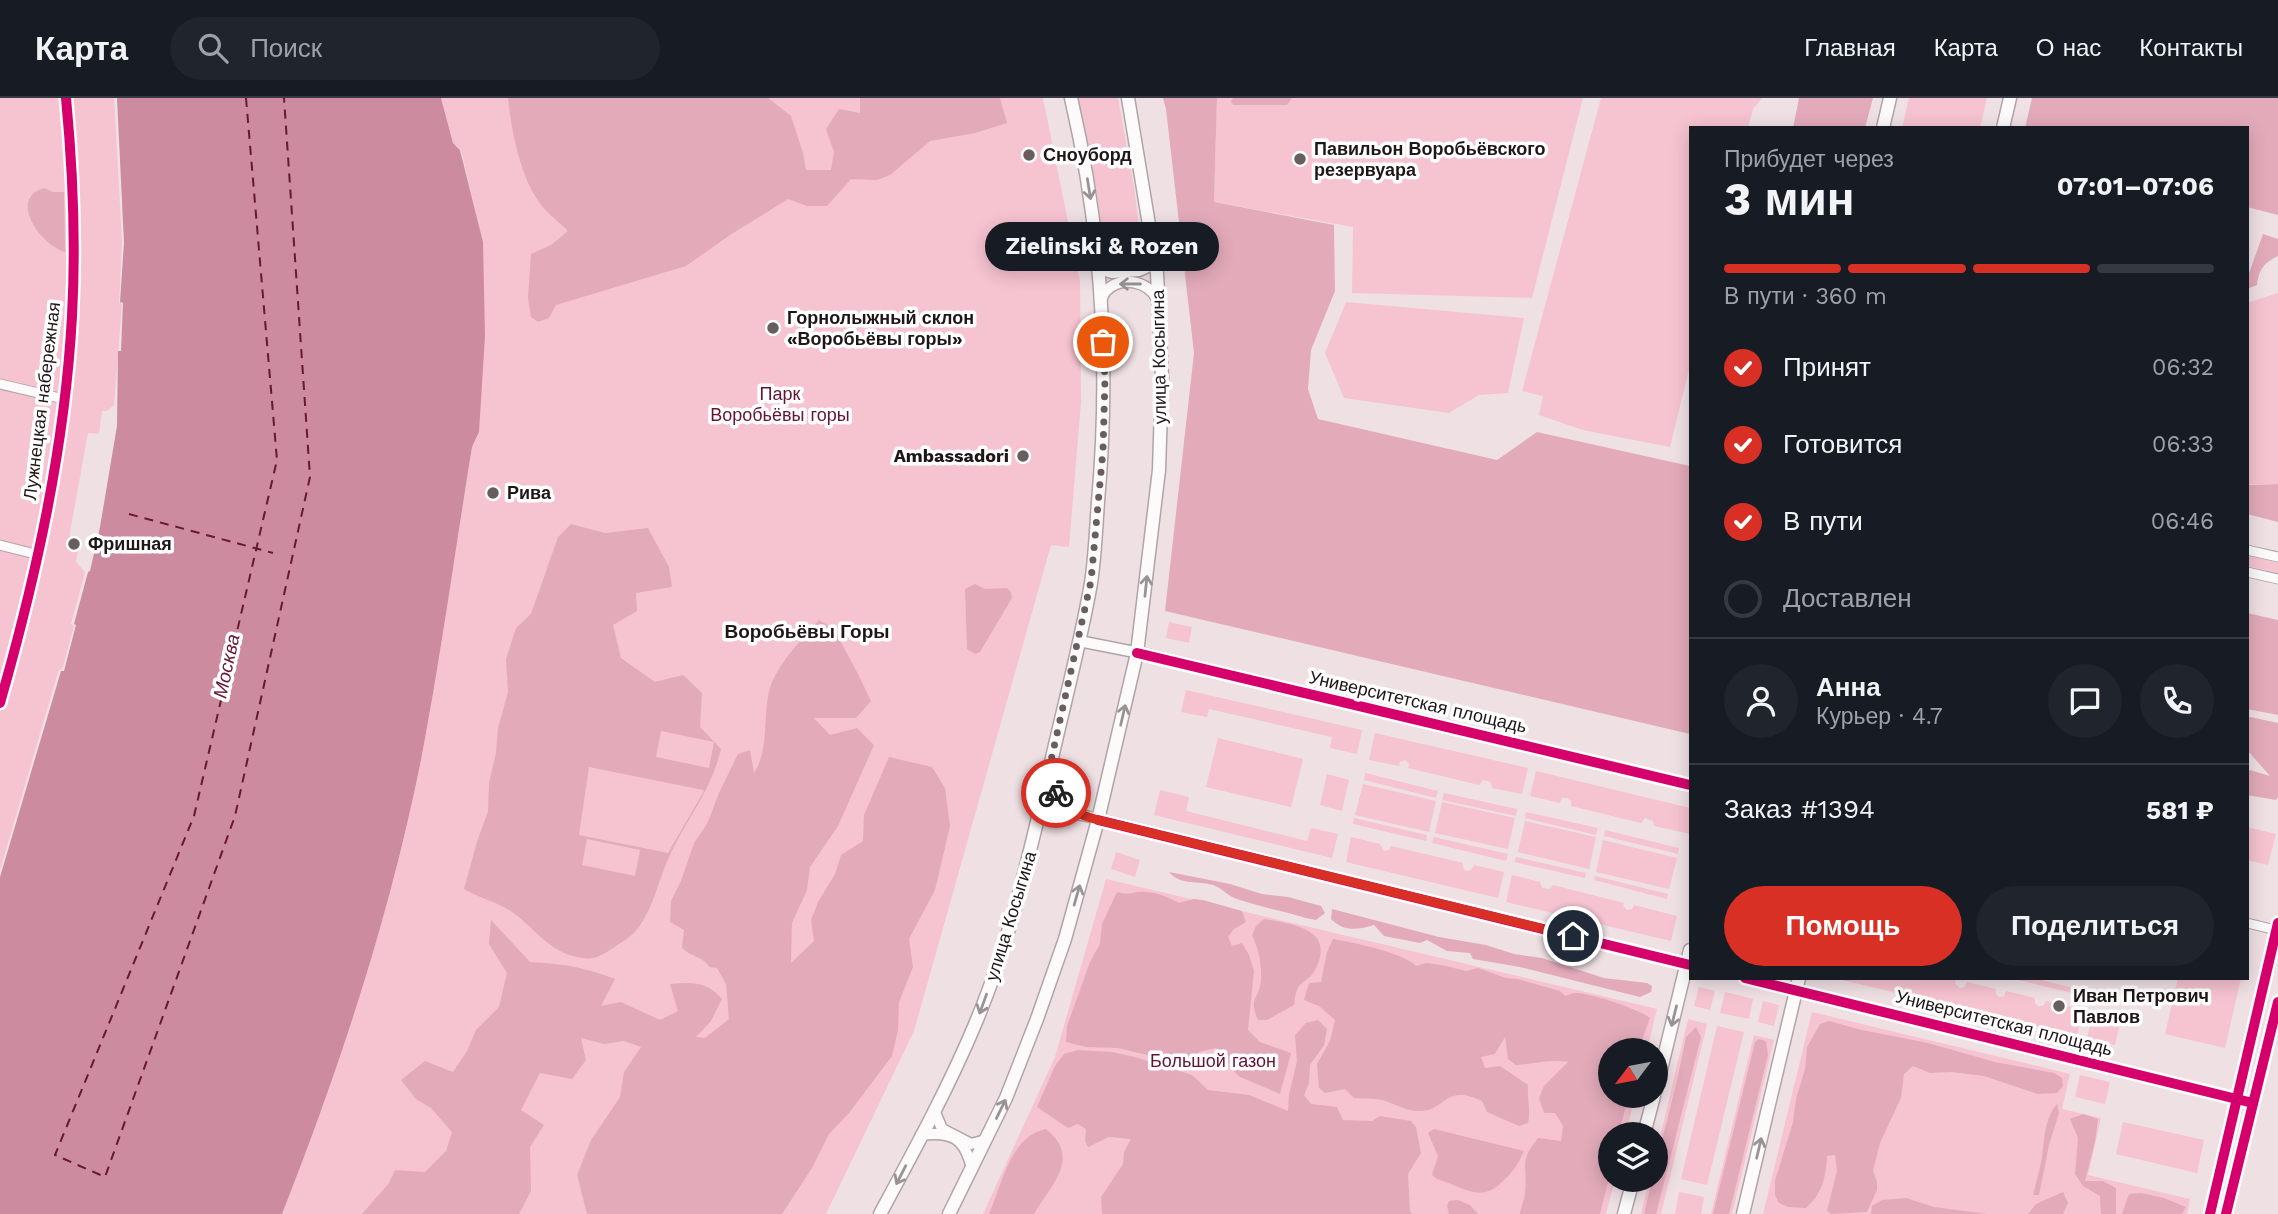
<!DOCTYPE html>
<html lang="ru">
<head>
<meta charset="utf-8">
<style>
	:root { --surface:#171b24; --page:#20242c; --text:#f1f3f6; --muted:#9ea1a6; --line:#363941; --accent:#d93025 }
	body { margin:0; font-family:"Work Sans",sans-serif; background:var(--page); color:var(--text); height:100vh; display:flex; flex-direction:column; font-size:26px; white-space:nowrap }
	* { box-sizing:border-box; margin:0 }
	p { font-size:23px; color:var(--muted) }
	.icon { flex:none; width:38px; height:38px; fill:none; stroke:currentColor; stroke-width:2; stroke-linecap:round; stroke-linejoin:round }
	.map { position:relative; flex:1; overflow:hidden }
	.sheet { position:absolute; left:1689px; top:28px; width:560px; height:854px; display:flex; flex-direction:column; background:var(--surface); border-radius:0px; box-shadow:0 4px 18px #0003 }
	.sheet>* { flex:none }
	.needle { width:46px; rotate:238deg }
	.fabs { position:absolute; left:1598px; top:940px; display:grid; gap:14px }
	.fabs a { display:grid; place-items:center; width:70px; height:70px; border-radius:50%; background:var(--surface); box-shadow:0 4px 18px #0003; font-size:35px }
	.pin { position:absolute; display:grid; place-items:center; width:60px; height:60px; color:#fff; margin:-30px; border:4px solid #fff; border-radius:50%; box-shadow:0 2px 7px #0007 }
	.courier { position:absolute; display:grid; place-items:center; width:70px; height:70px; margin:-35px; border:5px solid #d93025; border-radius:50%; background:#fff; color:#222; box-shadow:0 2px 9px #0007 }
	.bubble { position:absolute; height:49px; border-radius:24px; background:var(--surface); box-shadow:0 4px 18px #0003; font-size:23px; font-weight:700; line-height:49px; text-align:center }
	.head em { font-style:normal; font-weight:700 }
	.head div { display:flex; flex-direction:column-reverse }
	.head { display:flex; align-items:center; justify-content:space-between; height:119px; padding:0 35px }
	h1 { font-size:46px; font-weight:700; line-height:52px }
	.bar { display:grid; grid-template-columns:repeat(4,1fr); gap:10px 7px; align-content:center; height:84px; padding:0 35px }
	.bar i { height:9px; border-radius:5px; background:var(--line) }
	.bar .on { background:var(--accent) }
	.bar p { grid-column:span 4 }
	.line { display:flex; align-items:center; gap:18px; padding:0 35px; border-top:2px solid var(--line) }
	.line div { flex:1 }
	.round { display:grid; place-items:center; flex:none; width:74px; height:74px; border-radius:37px; background:var(--page) }
	ol { padding:0 35px; list-style:none }
	li { display:flex; align-items:center; gap:21px; height:77px }
	li p { margin-inline-start:auto }
	li .icon { padding:7px; border-radius:50%; background:var(--accent); color:#fff; stroke-width:4 }
	li:last-child { color:var(--muted) }
	li i { width:38px; height:38px; border:4px solid var(--line); border-radius:50% }
	.cta { display:flex; gap:14px; margin-top:auto; padding:14px 35px }
	.cta a { flex:1; height:80px; border-radius:42px; background:var(--accent); color:#fff; font-size:28px; font-weight:700; line-height:80px; text-align:center }
	.cta a+a { background:var(--page); color:var(--text) }
	header { display:flex; align-items:center; gap:42px; box-sizing:border-box; height:98px; padding:0 35px; background:var(--surface); border-bottom:2px solid var(--line) }
	header strong { font-size:33px }
	nav { display:flex; gap:38px; margin-inline-start:auto; font-size:24px }
	.search { width:490px; height:63px; background:var(--page); display:flex; align-items:center; gap:18px; box-sizing:border-box; padding:0 24px; border-radius:38px; color:var(--muted); font-size:26px }
	.map>svg:first-child { display:block }
</style>
</head>
<body>
<header>
<strong>Карта</strong>
<div class="search"><svg class="icon" aria-label="search" viewBox="0 0 24 24"><circle cx="10" cy="10" r="6"/><path d="M15 15l6 6"/></svg>Поиск</div>
<nav><a>Главная</a><a>Карта</a><a>О нас</a><a>Контакты</a></nav>
</header>
<div class="map">
<svg width="2278" height="1116" viewBox="0 0 2278 1116">
	<rect width="100%" height="100%" fill="#efe0e4"/>
	<path fill="#f6c3d0" d="M0,0h114l8,144 -3,61 3,1 -8,101 -7,6h-5l-3,23 -11,-1 -18,99v6l10,2 -4,22 9,10 -14,52 3,2 -12,44 -3,-1 -59,201z
		M441,0h602l37,183 1,121 -12,145 -18,-2 -137,486 -88,183h-544c58,-147 108,-299 139,-454 20,-104 34,-209 51,-313l7,-15 4,-190 -22,-92 -8,-7z
		M1077,0h41l16,89 9,73 -4,7 -32,4 -10,-77z
		M1217,0h366l-51,200 -180,-5 1,-66 -139,-25z
		M1601,0h161l-9,11 -5,19h-58v237l-20,82 -87,-17 -44,-15 4,-19 -21,-5z
		M1909,0h78l-7,30h-78z
		M2278,195v191h-31v-181z
		M1346,204l178,16 -16,75 -29,2 -30,18 -105,-15 -19,-45z
		M2247,457l31,8v10l-31,-7z
		M1169,524l23,5 -3,16 -23,-5z
		M1186,592l176,40 -5,24 -27,-6 2,-11 -123,-28 -2,8 -26,-5z
		M1375,635l153,35 -6,26 -30,-6 -1,-6 -8,-2 -4,5 -71,-17 1,-4 -4,-4 -5,2 -1,4 -30,-6z
		M1218,640l85,21 -12,48 -85,-20z
		M1536,673l154,37v26l-36,-8 -1,-5 -8,-3 -4,5 -70,-17v-5l-4,-3h-5l-2,5 -30,-7z
		M1365,675l73,18 -2,7 -72,-18z
		M1327,676l22,6 -7,31 -22,-6z
		M1363,686l73,17 -7,31 -74,-17z
		M1160,692l29,7 -3,14 121,30 4,-13 27,6 -6,24 -178,-43z
		M1444,695l73,16 -1,7 -74,-16z
		M1442,704l73,16 -7,31 -73,-16z
		M1526,714l72,16 -2,7 -71,-17z
		M1354,720l73,17 -1,6 -73,-17z
		M1525,723l71,16 -7,32 -71,-17z
		M2247,729l29,7 -8,31 -21,-5z
		M1605,732l74,18 -1,6 -74,-18z
		M1351,739l29,7 4,7 5,-1 2,-4 72,17v5l3,3 5,-1 3,-5 30,7 -6,26 -152,-36z
		M1434,739l74,17 -2,7 -74,-18z
		M1603,742l74,18 -8,31 -73,-17z
		M1116,754l24,8 -5,17 -24,-8z
		M1516,759l70,16 -1,5 -71,-16z
		M1512,777l28,7 2,6 8,1 3,-4 71,18 -1,3 4,4 5,-1 2,-4 43,11 -6,25 -165,-39z
		M1595,778l73,18 -1,5 -73,-19z
		M1106,781l551,130 -10,41h-37v46h25l-9,38h-16v46h5l-9,34h-623l72,-157z
		M1834,880h118l4,1 -1,5 5,4 4,-1 3,-5 29,7v5l3,3 5,-1 2,-5 29,7v5l3,3h5l3,-5 37,9 -6,26z
		M2011,880h23l51,13 -1,5z
		M2178,880h63l-16,70 -60,-14z
		M1699,889l16,4 -5,19 -16,-4z
		M1725,894l28,7 -4,20 -29,-6z
		M1763,903l16,4 -5,21 -16,-4z
		M1812,914l258,62 -8,35 39,9 -13,57 102,24 -3,15h-424z
		M2093,914l28,7 -6,26 -28,-7z
		M1688,921l19,5 -46,190h-20l8,-34h7v-26z
		M1717,928l27,6 -37,153 -26,-6z
		M1754,937l20,5 -42,174h-21z
		M2080,977l30,7 -5,22 -30,-7z
		M2123,1024l81,18 -7,33 -81,-19z
		M1679,1094l25,5 -3,17h-26z"/>
	<path fill="#e3abba" fill-rule="evenodd" d="M508,0h260l23,18 12,37 3,17h25l3,-18 -8,-23 13,-20 21,4v-15h140l7,25 -32,10 -45,8 -40,34 -13,5 -26,-1 -24,27h-20l-19,-7 -58,36 -44,31 -130,39 -7,13 -11,4 -7,-5 -3,-19 3,-44 20,-9 17,-14c-10,-10 -24,-20 -31,-32 -17,-25 -26,-71 -29,-101z
		M1163,0h54l-3,104 120,23 1,66 -24,59 -3,39 10,30 179,41 40,-28 153,34v268l-525,-123 29,-258 -28,-244z
		M1233,0h59l-5,7h-54l-2,-4z
		M1799,0h74l-8,30h-72z
		M2032,0h246v117l-31,-8v-79h-222z
		M44,90l9,4h11l1,60c-24,-7 -58,-53 -21,-64z
		M2263,136l15,5v17c-14,7 -19,13 -21,29l-10,4v-10z
		M2278,386v38l-31,-8v-29z
		M571,426l34,9 43,-5 21,39 3,20 -36,6 1,18 -24,14 8,33 34,24 28,-7 19,18 -2,34 21,22c-10,42 -33,68 -51,106 -12,25 -17,57 -36,78 -5,5 -34,25 -41,25 -4,1 -11,0 -16,-1 -28,-5 -42,-29 -65,-45 -14,-10 -33,-14 -48,-23l13,-47 11,-31 1,-28 7,-30 2,-25 10,-36 -2,-33 10,-31 15,-14 27,-77zM661,633l53,11 -5,26 -53,-11zM589,669l114,23 1,1 -36,62 -89,-18zM587,741l53,11 -5,26 -53,-11z
		M975,486l10,5 22,-1 4,4 1,6 -32,54 -5,2 -8,-5 -2,-60z
		M2247,515l31,7v95l-31,-6z
		M819,522l15,9 25,47 12,25 -15,17h-42l16,17 27,-7 17,17 -36,81 -28,41 -3,23 -15,33 -1,40 23,-22 -3,-21 7,-18 17,-28 6,-19 22,-14 1,-26 25,-58 43,10 13,21 5,38 -15,64 -26,49 4,28 -14,35 -1,28 -6,26 -43,57 -20,21 -17,34 -30,46h-195l-10,-39 14,-35 29,-43 4,-25 17,-25 -17,-6 -20,3 -23,-6 5,22 -14,19 -32,-6 -19,37 23,15 -14,22 1,44 -12,23h-157l27,-31 6,-13 30,2 21,-21 6,-19 -21,-24 -15,-9 -15,-19 24,-19 28,11 14,-21 9,-21 23,-23 8,-34 -18,-29 2,-24 39,42c33,2 54,5 85,17l-14,27 20,-4 39,18 18,-9 -8,-27c22,-2 37,-3 52,15l-11,22 -15,16 9,1 24,-19 -3,-35 -9,-16 -7,-1c-8,-11 -19,-10 -28,-19l2,-18 -14,-8 1,-21 10,-20 13,-38 13,-19 12,-31 19,-39 12,-4 4,23c17,-25 7,-63 18,-91 10,-23 31,-44 47,-62z
		M2250,619l28,6v74l-2,3 -29,-5v-23l3,-2 20,6 -23,-26v-30z
		M1169,774l61,12 32,10 26,3 33,9 4,7 -9,7 -10,-2c-22,-7 -46,-11 -69,-19 -10,-3 -16,-13 -28,-15 -15,-3 -28,1 -40,-12z
		M1117,794c15,4 16,-1 29,0 13,1 22,5 33,11l15,-4 9,1 39,11 4,11 -12,7 -6,8 4,9 10,-3 7,12 5,16 -6,59 12,12 31,11 -11,41 -40,-17 -11,-10 -2,-14 -11,-5 -17,4 -7,14h-14l-14,-7 -46,-11 -32,-1 -20,-5 1,-16 23,-64 10,-18 2,-20z
		M1332,811l107,28 47,8 28,9 28,4 62,20 43,5 5,3 -1,6 -11,5 -120,-30 -47,-8 -3,-6 -23,-2 -20,-11 -7,3 -36,-7 -10,-11c-16,5 -30,7 -43,-6z
		M1264,821c29,5 71,10 52,49 -9,19 -19,7 -22,37l-27,15h-9c-10,-22 1,-21 3,-39 1,-16 -2,-31 -9,-46l4,-9z
		M1333,841c19,3 71,14 83,27l10,-3 16,2 24,6 12,-3 28,10 12,1 42,12 5,5c4,-1 7,-3 11,-3 12,-1 65,17 74,25l-12,32h-28v46h18l-9,38h-9v40l-10,40h-80c1,-8 5,-15 5,-22 3,-26 -7,-30 13,-54l23,3 2,-15 -8,-13h-11l-5,-15 5,-12 24,-24c-19,-3 -34,2 -52,3l-8,-6 -3,-22 -10,17 -14,3 4,11 15,-2 28,19c-1,14 3,24 0,38l-9,3 -32,-14 -5,-11c-38,-18 -36,10 -62,10 -13,1 -26,-8 -38,-11 -8,-2 -19,-1 -28,-2l-9,-9 -20,4 -6,-5 -2,-24 13,-23 5,-21 -16,-14 -15,-6 5,-17 12,-1 6,-30z
		M1318,922l9,9 -3,16 -14,20 -1,18 -5,12 7,9 26,3 6,13 29,1 8,-5 31,5 5,6 5,26 -13,21 2,37 2,3h-310l-1,-17 22,-33 1,-12 7,-13 -22,-2 -21,10 -3,-6 1,-12 -8,-5 -10,4 -31,-21 18,-41 9,-12 14,-4 34,2 23,5 57,18 16,15 41,5 39,16 1,-16 8,-34 -2,-26 11,-12z
		M1829,923l33,9 66,13 67,19 59,11 8,5 1,8 -6,7 -19,1 -54,-18 -33,-4 -21,1 -17,-7 -9,8 -3,24 -21,45 -7,28 4,11v8l-10,22 -36,2 -4,-3 10,-40 -2,-16 -8,1c-1,21 -5,38 -21,52l-18,-1 -9,-4 -4,-8v-14l18,-59 3,-23 9,-30 2,-22 13,-23z
		M1696,929l5,10 -45,177h-12l8,-34h4v-17l21,-82 9,-44z
		M1759,941l7,2 2,14 -39,159h-16l42,-172z
		M2057,1006l2,9 -10,32 -10,50h-6c3,-13 7,-25 9,-38 3,-19 2,-38 15,-53z
		M2083,1016l15,5 -3,23 -10,39h18l13,7v26h-15l-1,-18 -17,-10 -8,-12 3,-36 -8,-19z
		M1046,1031c36,29 5,56 -12,85h-45c13,-29 21,-78 57,-85z
		M1434,1031l90,22c-6,14 -11,21 -22,31 -21,22 -41,4 -65,-3l-5,-4 6,-19 -10,-23z
		M2063,1094l5,11 -5,11h-35l8,-10z
		M2141,1095l23,5 22,9 -4,7h-60l7,-20z
		M1906,1100l28,9 53,7h-116l1,-8 10,-6z
		M1458,1102l12,5 8,9h-29l-2,-8 2,-5z"/>
	<path fill="#cd8b9f" d="M117,0h324l12,45 7,7 23,92 2,94 -6,96 -7,15c-17,104 -31,209 -51,313 -31,155 -81,307 -139,454h-282v-337l61,-206h3l12,-46 -2,-1 14,-52 2,-1 10,-44 17,-101 1,-75h3l2,-48 -3,-1 4,-59z"/>
	<g fill="none" stroke-linecap="round" stroke-linejoin="round">
		<path stroke="#681735" stroke-width="2" stroke-dasharray="9 7" stroke-linecap="butt" d="M246,0l31,362 -83,356 -139,339 50,22 130,-361 75,-339 -26,-379
			M129,416l144,39"/>
		<g stroke="#b0a4a7" stroke-width="11">
			<path id="minor" d="M0,286l64,15
				M0,447l39,10
				M2247,452l31,7
				M2247,474l31,7
				M0,605c36,-126 65,-256 72,-387 4,-73 1,-145 -6,-218
				M2247,825l29,7
				M1796,893l457,112
				M2210,1116l68,-291
				M2226,1116l52,-212"/>
		</g>
		<g stroke="#b0a4a7" stroke-width="13">
			<path id="tertiary" d="M1098,163l7,10 7,2 27,-2 9,-4 7,-8
				M1101,202c2,-4 3,-8 6,-10 15,-15 42,-8 50,9
				M1079,543l71,14 540,130
				M1048,676c8,17 13,30 30,40l612,151
				M1745,880l51,13
				M934,1012l8,19 29,15 15,-4
				M921,1037c31,-4 44,3 51,34"/>
		</g>
		<g stroke="#b0a4a7" stroke-width="15">
			<path id="secondary" d="M1883,30l7,-30
				M2003,30l7,-30
				M1656,992l34,-140
				M1644,1036l10,-38
				M880,1116c34,-63 69,-127 96,-192 34,-81 53,-166 73,-251 14,-63 31,-125 42,-188 4,-26 5,-54 7,-81 12,-135 4,-271 -27,-404
				M949,1116l57,-116 31,-79 28,-80 33,-119 39,-167 22,-183 3,-93 -5,-104 -29,-175
				M1624,1116l9,-34
				M1743,1116l56,-236"/>
		</g>
		<use href="#minor" stroke="#fdfafb" stroke-width="9"/>
		<use href="#tertiary" stroke="#fdfafb" stroke-width="10"/>
		<use href="#secondary" stroke="#fdfafb" stroke-width="12"/>
		<g stroke="#fff" stroke-width="15">
			<path id="cycleway" d="M1137,555l553,132
				M0,605c36,-126 65,-256 72,-387 4,-73 1,-145 -6,-218
				M1098,722l592,145
				M1745,880l508,125
				M2210,1116l68,-291
				M2226,1116l52,-212"/>
		</g>
		<use href="#cycleway" stroke="#d6006c" stroke-width="10"/>
	</g>
	<defs><path id="oneway-shaft" d="M-6 0H5M1.5-3L5.5 0L1.5 3" fill="none" stroke-width="1.6" stroke-linecap="round" stroke-linejoin="round" transform="scale(1.75)"/></defs>
	<g stroke="#999395">
		<use href="#oneway-shaft" transform="translate(1089 91) rotate(81)"/>
		<use href="#oneway-shaft" transform="translate(1130 186) rotate(180)"/>
		<use href="#oneway-shaft" transform="translate(1146 488) rotate(-84)"/>
		<use href="#oneway-shaft" transform="translate(1123 617) rotate(-77)"/>
		<use href="#oneway-shaft" transform="translate(1077 797) rotate(-74)"/>
		<use href="#oneway-shaft" transform="translate(983 906) rotate(110)"/>
		<use href="#oneway-shaft" transform="translate(1674 918) rotate(104)"/>
		<use href="#oneway-shaft" transform="translate(1001 1011) rotate(-64)"/>
		<use href="#oneway-shaft" transform="translate(1759 1050) rotate(-77)"/>
		<use href="#oneway-shaft" transform="translate(901 1077) rotate(117)"/>
	</g>
	<g fill="none" stroke-linecap="round" stroke-linejoin="round">
		<path stroke="#685d5f" stroke-width="7" stroke-dasharray="0 12.6" d="M1056,695l-8,-19 43,-193 12,-131 2,-71 -2,-37"/>
		<path stroke="#d93025" stroke-width="9" d="M1056,695c11,17 24,22 42,27l475,116"/>
	</g>
	<g fill="#685d5f" stroke="#fff" stroke-width="2.5">
		<circle cx="1029" cy="57" r="7"/>
		<circle cx="1300" cy="61" r="7"/>
		<circle cx="773" cy="230" r="7"/>
		<circle cx="1023" cy="358" r="7"/>
		<circle cx="493" cy="395" r="7"/>
		<circle cx="74" cy="446" r="7"/>
		<circle cx="2059" cy="908" r="7"/>
	</g>
	<g text-anchor="middle" stroke-width="7" stroke-linejoin="round" paint-order="stroke">
		<g font-size="18" font-weight="bold" fill="#1f1618" stroke="#fff" text-anchor="start">
			<text x="1314" y="57">Павильон Воробьёвского<tspan x="1314" dy="21">резервуара</tspan></text>
			<text x="1043" y="63">Сноуборд</text>
			<text x="787" y="226">Горнолыжный склон<tspan x="787" dy="21">«Воробьёвы горы»</tspan></text>
			<text x="1009" y="364" text-anchor="end">Ambassadori</text>
			<text x="507" y="401">Рива</text>
			<text x="88" y="452">Фришная</text>
			<text x="2073" y="904">Иван Петрович<tspan x="2073" dy="21">Павлов</tspan></text>
		</g>
		<g font-size="18" fill="#1f1618" stroke="#fff">
			<text transform="translate(1159 259) rotate(-91)" y="6">улица Косыгина</text>
			<text transform="translate(42 303) rotate(-83)" y="6">Лужнецкая набережная</text>
			<text transform="translate(1418 604) rotate(13)" y="6">Университетская площадь</text>
			<text transform="translate(1011 818) rotate(-73)" y="6">улица Косыгина</text>
			<text transform="translate(2004 925) rotate(14)" y="6">Университетская площадь</text>
		</g>
		<g font-size="18" fill="#641332" stroke="#fff">
			<text x="780" y="302">Парк<tspan x="780" dy="21">Воробьёвы горы</tspan></text>
			<text x="1213" y="969">Большой газон</text>
		</g>
		<g font-size="19" font-weight="bold" fill="#1f1618" stroke="#fff">
			<text x="807" y="540">Воробьёвы Горы</text>
		</g>
		<g font-size="19" font-style="italic" fill="#681735" stroke="#fff">
			<text transform="translate(226 568) rotate(-78)" y="7">Москва</text>
		</g>
	</g>
</svg>
<div class="fabs">
<a><svg class="needle" viewBox="-14 -14 28 28"><path d="M0-13l5 13h-10z" fill="#e53935"/><path d="M0 13l5-13h-10z" fill="#9ea1a6"/></svg></a>
<a><svg class="icon" aria-label="layers" viewBox="0 0 24 24"><path d="M12 4l9 5-9 5-9-5zM3 14l9 5 9-5"/></svg></a>
</div>
<div class="pin" style="left:1103px;top:244px;background:#ea580c"><svg class="icon" aria-label="bag" viewBox="0 0 24 24"><path d="M5 8h14l-1 12H6zM9 8a3 3 0 0 1 6 0"/></svg></div>
<div class="pin" style="left:1573px;top:838px;background:#1f2937"><svg class="icon" aria-label="home" viewBox="0 0 24 24"><path d="M3 11l9-7 9 7M6 9v11h12V9"/></svg></div>
<div class="courier" style="left:1056px;top:695px"><svg class="icon" aria-label="bike" viewBox="0 0 24 24"><circle cx="6" cy="16" r="4"/><circle cx="18" cy="16" r="4"/><path d="M6 16l4-8h5l3 8M10 8l3 8H6M13 5h3"/></svg></div>
<div class="bubble" style="left:985px;top:124px;width:234px">Zielinski &amp; Rozen</div>
<section class="sheet">
<div class="head"><div><h1>3 мин</h1><p>Прибудет через</p></div><em>07:01–07:06</em></div>
<div class="bar"><i class="on"></i><i class="on"></i><i class="on"></i><i></i><p>В пути · 360 m</p></div>
<ol>
<li><svg class="icon" aria-label="check" viewBox="0 0 24 24"><path d="M5 12l5 5 9-10"/></svg>Принят<p>06:32</p></li>
<li><svg class="icon" aria-label="check" viewBox="0 0 24 24"><path d="M5 12l5 5 9-10"/></svg>Готовится<p>06:33</p></li>
<li><svg class="icon" aria-label="check" viewBox="0 0 24 24"><path d="M5 12l5 5 9-10"/></svg>В пути<p>06:46</p></li>
<li><i></i>Доставлен</li>
</ol>
<div class="line" style="height:126px"><a class="round"><svg class="icon" aria-label="person" viewBox="0 0 24 24"><circle cx="12" cy="8" r="4"/><path d="M4 21q1-7 8-7t8 7"/></svg></a><div><b>Анна</b><p>Курьер · 4.7</p></div><a class="round"><svg class="icon" aria-label="chat" viewBox="0 0 24 24"><path d="M4 5h16v11H9l-5 4z"/></svg></a><a class="round"><svg class="icon" aria-label="phone" viewBox="0 0 24 24"><path d="M5 4h4l2 5-3 2q2 4 5 5l2-3 5 2v4C11 20 4 13 5 4z"/></svg></a></div>
<div class="line" style="height:91px"><div>Заказ #1394</div><b>581 ₽</b></div>
<div class="cta"><a>Помощь</a><a>Поделиться</a></div>
</section>
</div>
</body>
</html>
